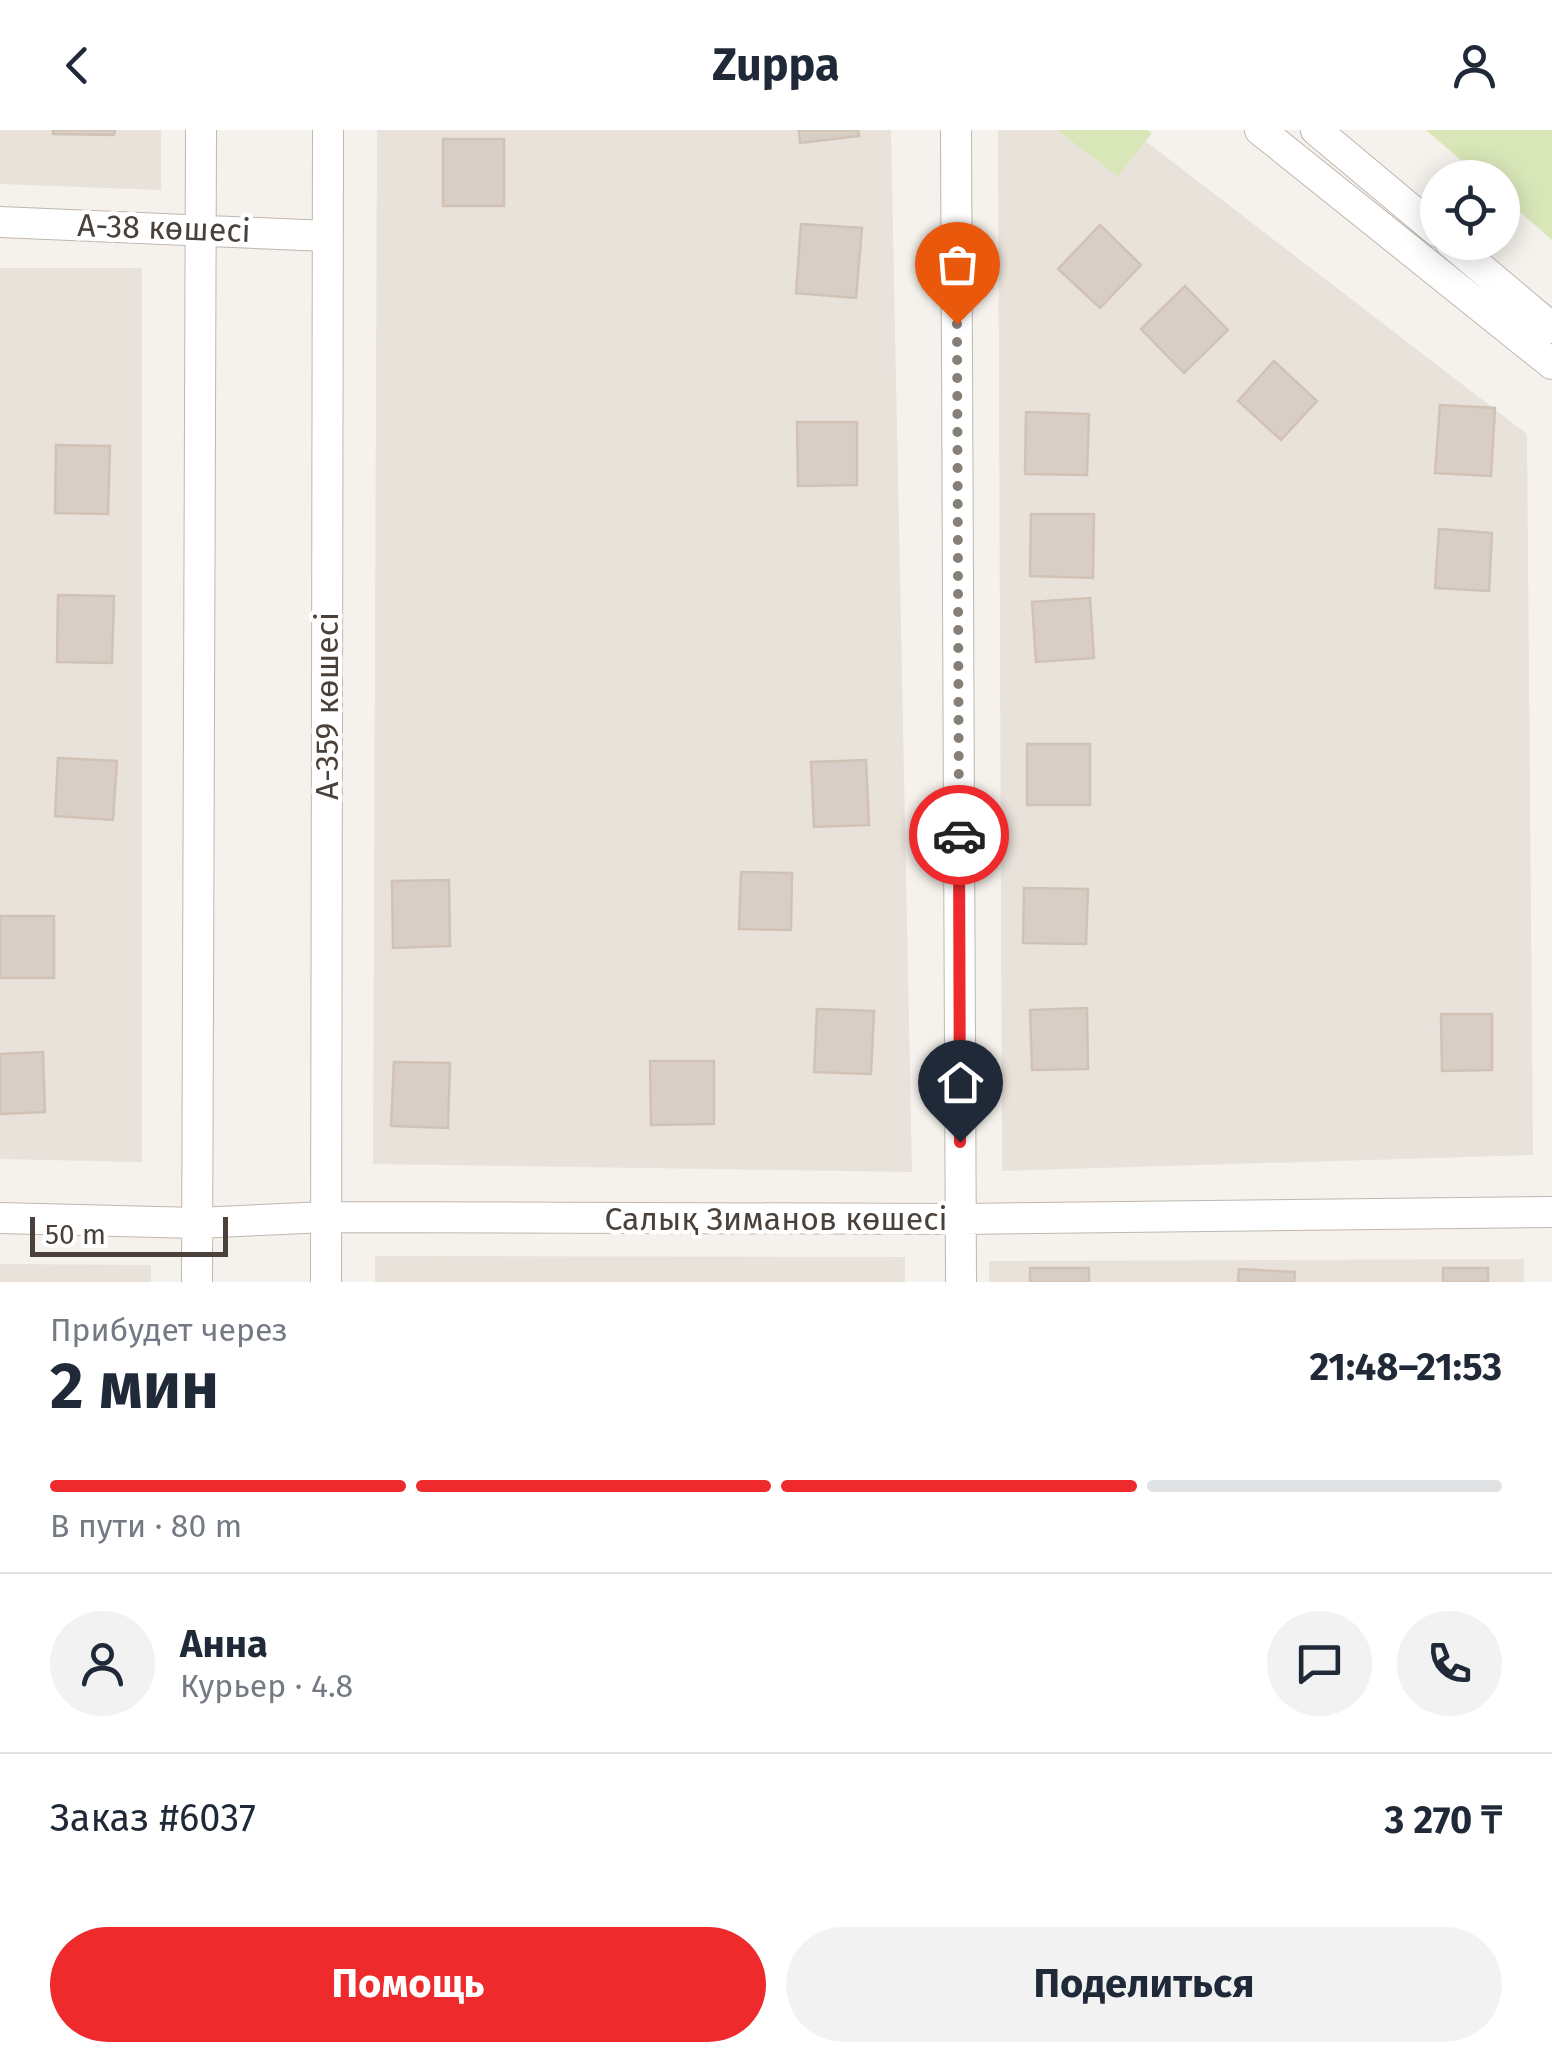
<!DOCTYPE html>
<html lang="ru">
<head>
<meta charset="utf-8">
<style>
	:root { --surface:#fff; --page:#f2f2f3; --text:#1f2937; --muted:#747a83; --line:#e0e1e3; --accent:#ee2a2d }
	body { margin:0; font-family:"Fira Sans",sans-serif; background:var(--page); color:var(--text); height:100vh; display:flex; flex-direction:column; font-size:38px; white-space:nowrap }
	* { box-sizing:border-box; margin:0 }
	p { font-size:32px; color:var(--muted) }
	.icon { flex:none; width:55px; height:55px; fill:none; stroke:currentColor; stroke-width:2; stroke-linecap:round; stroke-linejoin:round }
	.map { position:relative; height:1152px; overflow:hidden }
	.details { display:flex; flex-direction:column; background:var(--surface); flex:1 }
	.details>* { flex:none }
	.tools { position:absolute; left:1420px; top:30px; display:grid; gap:20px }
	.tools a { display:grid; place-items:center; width:100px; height:100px; border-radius:50%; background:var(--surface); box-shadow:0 5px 25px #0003; font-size:50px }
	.scale { position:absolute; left:30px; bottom:25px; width:198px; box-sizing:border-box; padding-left:10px; border:5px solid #4a413a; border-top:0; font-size:28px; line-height:35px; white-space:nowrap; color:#4a413a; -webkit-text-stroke:8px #fff; paint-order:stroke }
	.pin { position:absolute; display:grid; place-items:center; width:85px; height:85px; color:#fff; margin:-102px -42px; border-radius:50% 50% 50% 0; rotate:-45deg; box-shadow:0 0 10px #0007 }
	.pin .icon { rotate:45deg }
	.courier { position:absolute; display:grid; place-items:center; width:100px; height:100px; margin:-50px; border:8px solid #ee2a2d; border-radius:50%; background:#fff; color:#222; box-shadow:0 2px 12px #0007 }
	.head em { font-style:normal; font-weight:700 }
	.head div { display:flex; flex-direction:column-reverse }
	.head { display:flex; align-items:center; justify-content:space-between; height:170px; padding:0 50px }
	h1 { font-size:65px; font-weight:700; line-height:75px }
	.bar { display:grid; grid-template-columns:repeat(4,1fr); gap:15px 10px; align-content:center; height:120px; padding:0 50px }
	.bar i { height:12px; border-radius:8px; background:var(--line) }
	.bar .on { background:var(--accent) }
	.bar p { grid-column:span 4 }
	.line { display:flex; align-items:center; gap:25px; padding:0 50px; border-top:2px solid var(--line) }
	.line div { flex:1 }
	.round { display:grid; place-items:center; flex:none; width:105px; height:105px; border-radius:52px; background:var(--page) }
	.button { display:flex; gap:20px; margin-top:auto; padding:20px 50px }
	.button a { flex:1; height:115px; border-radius:60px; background:var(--accent); color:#fff; font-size:40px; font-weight:700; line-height:115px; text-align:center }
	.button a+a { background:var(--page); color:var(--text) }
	header { display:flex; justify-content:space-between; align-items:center; height:130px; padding:0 50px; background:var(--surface); font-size:45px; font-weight:700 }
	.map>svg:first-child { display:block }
</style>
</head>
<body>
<header><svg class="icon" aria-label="back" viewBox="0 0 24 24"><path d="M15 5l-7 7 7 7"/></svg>Zuppa<svg class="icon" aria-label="person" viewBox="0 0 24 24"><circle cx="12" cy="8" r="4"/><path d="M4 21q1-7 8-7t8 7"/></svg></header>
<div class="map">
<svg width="1552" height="1152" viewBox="0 0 1552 1152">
	<rect width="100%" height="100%" fill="#f5f1ec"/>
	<path fill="#e9e2db" d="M0,0h161v60l-161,-6z
		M377,0h514l21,1042 -539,-8z
		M998,0h133l396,304 6,721 -531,16z
		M0,138h142v894l-142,-3z
		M375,1126l530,1v25h-530z
		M1524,1129v23h-535v-21z
		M0,1134l151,1v17h-151z"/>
	<path fill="#d9e7b8" d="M1057,0h90l5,3 -34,43z
		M1426,0h126v110l-49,-43 -1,-19 -22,-1z"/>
	<path fill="#d9cec5" stroke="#d1c2b6" stroke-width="2.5" d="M53,0h62l-1,5 -61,-1z
		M799,0h59l1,6 -59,7z
		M443,9h61v67h-61z
		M801,94l61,4 -6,70 -60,-5z
		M1100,95l41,40 -41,43 -42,-39z
		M1185,156l43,44 -44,43 -43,-44z
		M1274,231l43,40 -36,39 -43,-39z
		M1440,275l55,3 -4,68 -56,-3z
		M1026,282l63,2 -2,61 -62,-1z
		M797,292h60v63l-59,1z
		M56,315l54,1 -2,68 -53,-1z
		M1031,384h63l-1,64 -63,-2z
		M1439,399l53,4 -3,58 -54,-3z
		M58,465l56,1 -2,67 -55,-1z
		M1090,468l4,60 -58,4 -4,-60z
		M1027,614h63v61h-63z
		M58,628l59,3 -4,59 -58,-4z
		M866,630l3,65 -55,2 -3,-65z
		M741,742l51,1 -1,57 -52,-1z
		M449,750l1,66 -57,2 -1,-67z
		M1024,758l64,1 -2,55 -63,-1z
		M0,786h54v62h-54z
		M1087,878l1,61 -56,1 -2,-60z
		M817,879l57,2 -3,63 -57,-2z
		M1441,884h51v56l-50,1z
		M43,922l2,60 -45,2v-60z
		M650,931h64v63l-63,1z
		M394,932l56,1 -2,65 -57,-2z
		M1030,1138h59v14h-59z
		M1443,1138h45v14h-45z
		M1239,1139l56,3 -1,10h-56z"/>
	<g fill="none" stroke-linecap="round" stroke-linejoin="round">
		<g stroke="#c0b7af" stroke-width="32">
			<path id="minor" d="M956,0l5,1152
				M1260,0l292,234
				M1316,0l122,102
				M0,92l327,14
				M1450,112l102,86
				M0,1088l197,5 129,-6 635,2 591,-7
				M197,1152l4,-1152
				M326,1152l2,-1152"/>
		</g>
		<use href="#minor" stroke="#fff" stroke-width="30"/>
	</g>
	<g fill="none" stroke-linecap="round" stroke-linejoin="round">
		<path stroke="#867f78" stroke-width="10" stroke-dasharray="0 18" d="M957,194l2,511"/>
		<path stroke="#ee2a2d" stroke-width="12" d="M959,705l1,307"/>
	</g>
	<g text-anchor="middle" stroke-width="9" stroke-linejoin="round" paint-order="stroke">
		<g font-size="32" fill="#4a413a" stroke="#fff">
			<text transform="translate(164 98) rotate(2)" y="11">А-38 көшесі</text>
			<text transform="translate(327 576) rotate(-90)" y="11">А-359 көшесі</text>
			<text x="776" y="1100">Салық Зиманов көшесі</text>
		</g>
	</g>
</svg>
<div class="tools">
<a><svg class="icon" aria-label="locate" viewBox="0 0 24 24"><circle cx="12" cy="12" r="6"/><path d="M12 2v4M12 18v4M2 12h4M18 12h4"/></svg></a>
</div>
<div class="scale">50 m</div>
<div class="pin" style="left:957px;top:194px;background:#ea580c"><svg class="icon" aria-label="bag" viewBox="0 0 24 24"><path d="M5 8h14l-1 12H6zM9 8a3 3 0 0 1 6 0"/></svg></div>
<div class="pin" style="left:960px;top:1012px;background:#1f2937"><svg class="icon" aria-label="home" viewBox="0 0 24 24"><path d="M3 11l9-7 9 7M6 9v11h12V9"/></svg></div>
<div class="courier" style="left:959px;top:705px"><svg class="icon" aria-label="car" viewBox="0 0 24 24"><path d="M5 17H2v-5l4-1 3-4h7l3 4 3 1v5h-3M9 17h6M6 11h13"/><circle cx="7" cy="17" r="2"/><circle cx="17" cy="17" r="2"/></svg></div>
</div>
<section class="details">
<div class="head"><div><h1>2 мин</h1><p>Прибудет через</p></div><em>21:48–21:53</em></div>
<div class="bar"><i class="on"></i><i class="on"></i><i class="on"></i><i></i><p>В пути · 80 m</p></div>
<div class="line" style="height:180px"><a class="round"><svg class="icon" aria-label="person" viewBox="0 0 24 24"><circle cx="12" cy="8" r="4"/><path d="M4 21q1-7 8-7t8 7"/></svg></a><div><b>Анна</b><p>Курьер · 4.8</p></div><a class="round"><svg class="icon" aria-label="chat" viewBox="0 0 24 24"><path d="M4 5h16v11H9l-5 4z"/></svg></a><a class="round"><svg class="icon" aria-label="phone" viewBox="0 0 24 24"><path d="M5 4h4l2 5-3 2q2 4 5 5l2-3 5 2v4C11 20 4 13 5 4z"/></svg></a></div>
<div class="line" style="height:130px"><div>Заказ #6037</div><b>3 270 ₸</b></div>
<div class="button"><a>Помощь</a><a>Поделиться</a></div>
</section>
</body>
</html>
